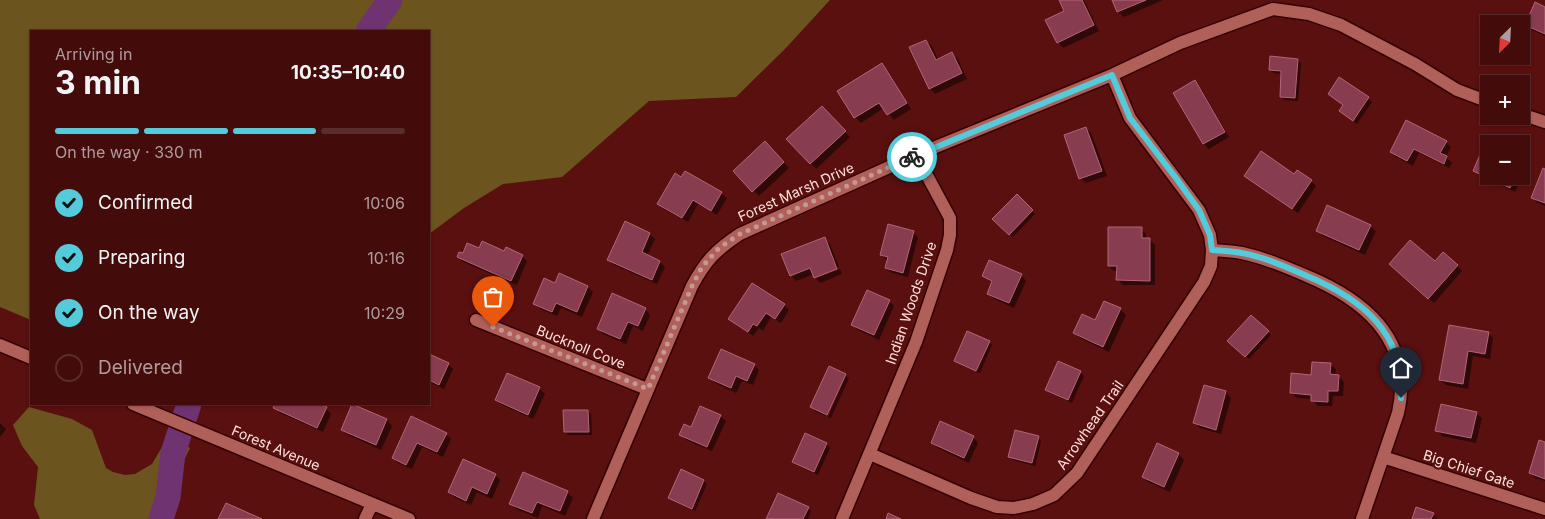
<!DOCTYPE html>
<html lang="en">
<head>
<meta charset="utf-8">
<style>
	:root { --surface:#430c0b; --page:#4a1514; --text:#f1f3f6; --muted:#af9b9d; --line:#5b2c2c; --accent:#53cbda }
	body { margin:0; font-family:Inter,sans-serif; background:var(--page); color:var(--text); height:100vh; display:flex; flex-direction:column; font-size:19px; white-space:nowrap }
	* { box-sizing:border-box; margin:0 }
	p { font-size:16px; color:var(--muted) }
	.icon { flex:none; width:28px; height:28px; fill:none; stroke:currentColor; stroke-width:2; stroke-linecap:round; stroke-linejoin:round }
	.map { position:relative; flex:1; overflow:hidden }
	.details { position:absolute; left:30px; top:30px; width:400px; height:375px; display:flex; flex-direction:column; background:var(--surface); border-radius:0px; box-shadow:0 1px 4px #0004,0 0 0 1px var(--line) }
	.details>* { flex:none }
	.needle { width:32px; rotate:204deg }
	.fabs { position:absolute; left:1480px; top:15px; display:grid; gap:10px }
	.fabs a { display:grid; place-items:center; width:50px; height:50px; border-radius:0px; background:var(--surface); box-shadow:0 1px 4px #0004,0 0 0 1px var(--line); font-size:25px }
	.pin { position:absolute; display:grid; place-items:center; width:42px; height:42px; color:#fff; margin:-51px -21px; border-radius:50% 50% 50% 0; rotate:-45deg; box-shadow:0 0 5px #0007 }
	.pin .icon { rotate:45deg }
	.courier { position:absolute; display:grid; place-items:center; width:50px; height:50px; margin:-25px; border:4px solid #53cbda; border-radius:50%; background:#fff; color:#222; box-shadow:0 1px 6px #0007 }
	.headline em { font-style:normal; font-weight:700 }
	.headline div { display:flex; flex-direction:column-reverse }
	.headline { display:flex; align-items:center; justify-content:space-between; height:85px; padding:0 25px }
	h1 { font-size:32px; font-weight:700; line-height:38px }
	.bar { display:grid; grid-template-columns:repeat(4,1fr); gap:8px 5px; align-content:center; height:60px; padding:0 25px }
	.bar i { height:6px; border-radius:4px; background:var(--line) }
	.bar .active { background:var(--accent) }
	.bar p { grid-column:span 4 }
	ol { padding:0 25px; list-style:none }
	li { display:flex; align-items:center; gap:15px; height:55px }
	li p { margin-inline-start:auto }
	li .icon { padding:5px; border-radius:50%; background:var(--accent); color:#111; stroke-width:4 }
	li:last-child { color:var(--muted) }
	li i { width:28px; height:28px; border:2px solid var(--line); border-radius:50% }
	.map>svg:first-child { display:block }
</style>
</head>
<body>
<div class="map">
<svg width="1545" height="519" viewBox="0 0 1545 519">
	<rect width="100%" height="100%" fill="#59100f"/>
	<path fill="#6b541e" d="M0,0h830l-45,49 -49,48 -87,4 -87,76 -59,7 -39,24 -35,26v-203h-398v289l-31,-13z
		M29,407l43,12 20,11 14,38 7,4 12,3 10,-1 17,-10 16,-27 22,11 -14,28 4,17 -3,15 -4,11h-133l-6,-14 4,-38 -16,-21 -9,-21z"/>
	<path fill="#0007" d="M1060,0h24l15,31 -36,17 -5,-6 8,-31z
		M1113,0h50l-39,17 -6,-6z
		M1545,8v28l-13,-6 -6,-5z
		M926,41l6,5 6,14 14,-6 6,5 9,20 -32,15 -5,-6z
		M1298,60l3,3 -3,38 -14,-1 -3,-3 2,-23 -9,-1 -4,-3z
		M881,65l6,5 24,39 -17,11 -10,-12 -23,15 -6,-6 -16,-25z
		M1340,79l32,23 -15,22 -17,-13 4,-6z
		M1194,82l6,5 29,50 -20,12 -5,-5 -29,-51z
		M822,107l28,30 -34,32 -28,-30z
		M1086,128l5,5 16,43 -21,7 -6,-5z
		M1446,142l5,5 -5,10 6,6 -3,5 -30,-15 -6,13 -17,-9 -5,-5z
		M765,143l24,25 -30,28 -24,-25z
		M1545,170v36l-7,-3 -5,-5z
		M1474,171l15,5h32v-5l3,2 -9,19 -35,-16z
		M1246,176h49l16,5 5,5 -18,27 -47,-32z
		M721,193l6,5 -10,17 -19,-11 -10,18 -24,-13 -5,-5z
		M1017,196l18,18 -22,23 -19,-18z
		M625,223l25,11 5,5 -8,17 13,6 5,5 -8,17 -43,-19 -5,-5z
		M1370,226l6,5 -11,24 -42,-19 -6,-5z
		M1141,229l5,5v6h4l5,5v40h-32l-5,-5v-9h-4l-5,-5z
		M913,232l5,5 -10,40 -16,-4 -6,-5 2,-7 -7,-6z
		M824,239l6,5 9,23 -23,9v2l-2,-4 -18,7 -5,-6z
		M480,250l42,6 5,5 -10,24 -54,-23 -5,-5z
		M1435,263l22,3 5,5 -28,32 -38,-34z
		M840,269l2,5 -22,9 -4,-5z
		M1021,275l5,6 -12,27 -20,-9 -6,-6 5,-10 -9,-7z
		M556,284l31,3 6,5 -11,25 -21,-9 -4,8 -17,-7 -5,-5z
		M889,301l5,5 -15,34 -21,-10 -5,-5z
		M784,305l5,5 -8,13 -10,-6 -8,14 -4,-3 -6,8 -23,-17z
		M645,309l5,6 -7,16 -10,-5 -7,18 -23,-10 -5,-6z
		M1120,309l6,6 -17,37 -29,-14 -5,-5z
		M1251,317l20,18 -22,24 -20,-18z
		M1450,326l38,7 5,5 -3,21 -17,-3 -5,33 -22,-4 -6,-5z
		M989,342l3,3 -12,28 -21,-9 -4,-3z
		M429,355l19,9 5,5 -9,20 -15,-7z
		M1330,364l6,5 -1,7h3l6,6 -1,14h-10l-1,10h-14l-6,-7 -15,-1 -6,-5z
		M754,365l5,5 -6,15 -11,-4 -6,12 -21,-10 -6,-5z
		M1080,372l4,4 -12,27 -22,-10 -3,-3z
		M844,375l-18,41 -11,-5 -4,-4z
		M846,376l3,2 -18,40 -3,-1z
		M1205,386l21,6 5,6 -10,36 -21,-6 -5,-5z
		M539,388l6,6 -12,25 -31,-14 -6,-5z
		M276,404h40l10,4 5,6 -8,18 -43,-19 -6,-6z
		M353,405l34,15 5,6 -11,24 -33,-15 -6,-6z
		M588,411l3,3 1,21h-24l-3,-3z
		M1476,413l6,5 -6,25 -34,-7 -5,-6z
		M720,416l6,5 -14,30 -26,-11 -5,-6z
		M412,418l34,16 5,5 -8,18 -21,-10 -10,22 -14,-6 -5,-5z
		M0,423l6,6 -6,8z
		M973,437l5,6 -9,20 -31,-15 -6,-5z
		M1038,437l3,4 -6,25 -22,-6 -3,-3z
		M826,444l4,4 -12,27 -21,-10 -4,-3z
		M1545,444v37l-10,-3 -5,-5z
		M1157,445l22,9 5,6 -14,32 -22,-10 -5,-5z
		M495,475l5,5 -8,19 -15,-7 -6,13 -16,-7 -6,-6z
		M704,481l3,3 -12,27 -22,-10 -4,-3z
		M567,492l6,6 -8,18 -23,-10 -4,12 -22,-9 -5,-6z
		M808,508l3,3 -3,8h-40z
		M1433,514l5,5h-25z"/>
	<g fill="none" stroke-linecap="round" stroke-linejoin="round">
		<path stroke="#6f3371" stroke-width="25" d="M368,31l22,-31
			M161,519l7,-22 5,-44 16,-49"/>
	</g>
	<path fill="#883c4f" stroke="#b66476" d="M1059,0h23l12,25 -37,18 -12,-23 19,-9z
		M1112,0h34l-29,12z
		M1535,2l10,5v27l-20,-9z
		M926,40l10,20 16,-8 10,21 -33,16 -20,-42z
		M1270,56l28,3 -3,39 -15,-1 1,-26 -12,-1z
		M882,63l25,40 -20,12 -8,-12 -25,15 -17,-27z
		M1339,77l30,20 -16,24 -14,-10 4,-6 -15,-11z
		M1195,80l30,52 -22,12 -30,-51z
		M822,106l24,25 -36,33 -24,-25z
		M1406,120l41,21 -7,12 7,3 -3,8 -30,-15 -7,12 -17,-9z
		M1086,127l16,44 -23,8 -15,-44z
		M765,141l19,21 -32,30 -19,-21z
		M1482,150l7,3v23h26l-5,12 -37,-17z
		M1261,151l33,23 3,-4 15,10 -20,29 -48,-33z
		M1543,168l2,1v34l-14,-5z
		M685,171l37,21 -11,19 -18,-11 -11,18 -25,-14 18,-31 6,4z
		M1017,194l16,16 -24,25 -17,-16z
		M1327,205l44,20 -12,25 -43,-19z
		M625,221l25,12 -8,19 18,9 -8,19 -45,-20z
		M888,224l26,7 -11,42 -18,-5 3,-11 -8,-2z
		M1108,227h34v11h8v43l-34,-1 1,-14h-9z
		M825,237l12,32 -23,9 -4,-10 -20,8 -9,-22z
		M1410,240l25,21 8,-9 15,13 -30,34 -39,-35z
		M482,241l22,10 2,-4 17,8 -12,26 -54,-24 2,-5 4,1 4,-10 12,5z
		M989,260l33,14 -13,29 -22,-9 5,-13 -10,-5z
		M559,273l29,13 -11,26 -21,-9 -4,9 -19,-8 11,-26 11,5z
		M752,283l33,21 -10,15 -9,-6 -9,13 -4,-2 -5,8 -20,-13z
		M867,290l23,10 -16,35 -23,-10z
		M612,293l34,15 -8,18 -10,-4 -8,17 -23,-10z
		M1104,301l17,7 -18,39 -30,-14 9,-19 13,6z
		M1251,315l18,16 -24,26 -18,-16z
		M1449,325l40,7 -4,22 -17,-3 -5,33 -24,-4z
		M967,331l23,10 -14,30 -22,-10z
		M721,349l34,15 -8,17 -11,-5 -5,12 -23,-10z
		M429,354l20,9 -10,22 -10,-5z
		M1058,361l23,10 -13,29 -23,-10z
		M1312,362l19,1 -1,11 9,1 -1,16h-10v11l-17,-1v-6l-21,-2 1,-20 20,2z
		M829,366l17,8 -19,41 -17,-8z
		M507,373l33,14 -12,28 -33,-15z
		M1204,385l22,6 -10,39 -23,-7z
		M275,404h44l8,3 -10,21 -44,-20z
		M352,404l35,15 -11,26 -35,-15z
		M1441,404l36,8 -6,26 -36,-7z
		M700,406l21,9 -14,32 -28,-12 5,-11 7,3z
		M563,410h25l1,22h-25z
		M411,416l36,17 -10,19 -20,-9 -11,22 -14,-7z
		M940,421l34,15 -10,22 -33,-15z
		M1015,430l24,6 -7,27 -24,-6z
		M805,433l22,10 -13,29 -22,-10z
		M1539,440l6,2v37l-16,-6z
		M1157,443l22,10 -15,34 -22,-10z
		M463,459l33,15 -9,20 -15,-7 -6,14 -18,-9z
		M681,469l23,11 -12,29 -24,-11z
		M523,472l45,19 -8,20 -23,-9 -5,11 -23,-9z
		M778,493l31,14 -6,12h-37z
		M226,503l36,16h-44z
		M1416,507l18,6 -3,6h-19z
		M888,513l13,6h-15z"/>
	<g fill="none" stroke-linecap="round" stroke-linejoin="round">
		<g stroke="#350002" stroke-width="15">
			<path id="minor" d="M1521,114l24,8
				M1212,250c10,1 20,1 30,3 23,5 44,14 65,23 60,25 107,66 91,137l-36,106
				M476,320l171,69
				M0,345l31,13
				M133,404l276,115
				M870,454l101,44 26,9 17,1 19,-4 21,-9 23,-22 127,-191 7,-16 1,-16 -2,-15 -11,-25 -69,-92 -18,-43
				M1383,457l162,52
				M365,519l7,-15
				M593,519l99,-233c14,-26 24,-36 48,-52l176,-79 196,-80 68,-32 93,-34 36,5 32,11 74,39 42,26 32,12
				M842,519l74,-177 31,-92 3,-15v-17l-34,-63"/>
		</g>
		<use href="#minor" stroke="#b06058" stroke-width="12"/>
	</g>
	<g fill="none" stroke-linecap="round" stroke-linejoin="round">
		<path stroke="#c49895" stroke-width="5" stroke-dasharray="0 9" d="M493,327l155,62 44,-103 10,-19 17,-19 21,-14 172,-77"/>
		<path stroke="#53cbda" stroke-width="6" d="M912,157l200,-82 18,43 46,60 23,32 11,25 2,15c10,1 20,1 30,3 23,4 44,14 65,23 55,23 98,57 94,122"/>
	</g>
	<g text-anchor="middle" stroke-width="4.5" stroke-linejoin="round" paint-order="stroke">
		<g font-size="14" fill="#fde1dd" stroke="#59100f">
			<text transform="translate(796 192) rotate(-24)" y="5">Forest Marsh Drive</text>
			<text transform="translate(911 303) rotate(-71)" y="5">Indian Woods Drive</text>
			<text transform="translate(581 347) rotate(22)" y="5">Bucknoll Cove</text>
			<text transform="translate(1090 425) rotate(-55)" y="5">Arrowhead Trail</text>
			<text transform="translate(276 448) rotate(23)" y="5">Forest Avenue</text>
			<text transform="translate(1469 469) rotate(18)" y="5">Big Chief Gate</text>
		</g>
	</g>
</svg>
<div class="fabs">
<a><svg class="needle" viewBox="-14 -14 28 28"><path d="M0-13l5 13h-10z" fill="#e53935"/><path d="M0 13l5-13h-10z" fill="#af9b9d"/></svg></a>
<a>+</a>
<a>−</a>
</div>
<div class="pin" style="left:493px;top:327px;background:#ea580c"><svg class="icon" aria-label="bag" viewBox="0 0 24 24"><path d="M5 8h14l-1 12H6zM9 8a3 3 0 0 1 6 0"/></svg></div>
<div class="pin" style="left:1401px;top:398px;background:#1f2937"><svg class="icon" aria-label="home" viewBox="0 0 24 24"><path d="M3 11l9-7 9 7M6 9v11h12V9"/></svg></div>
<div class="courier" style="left:912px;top:157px"><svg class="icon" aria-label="bike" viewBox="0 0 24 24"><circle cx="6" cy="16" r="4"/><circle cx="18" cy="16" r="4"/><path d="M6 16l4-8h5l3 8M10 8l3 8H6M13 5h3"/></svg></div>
<section class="details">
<div class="headline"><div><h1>3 min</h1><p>Arriving in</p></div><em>10:35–10:40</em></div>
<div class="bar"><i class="active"></i><i class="active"></i><i class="active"></i><i></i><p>On the way · 330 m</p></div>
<ol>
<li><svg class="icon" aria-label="check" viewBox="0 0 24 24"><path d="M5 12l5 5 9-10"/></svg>Confirmed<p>10:06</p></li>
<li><svg class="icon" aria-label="check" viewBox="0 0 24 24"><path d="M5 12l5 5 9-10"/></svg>Preparing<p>10:16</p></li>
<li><svg class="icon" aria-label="check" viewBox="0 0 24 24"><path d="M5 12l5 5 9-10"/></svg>On the way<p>10:29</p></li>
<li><i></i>Delivered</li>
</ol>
</section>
</div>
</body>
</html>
